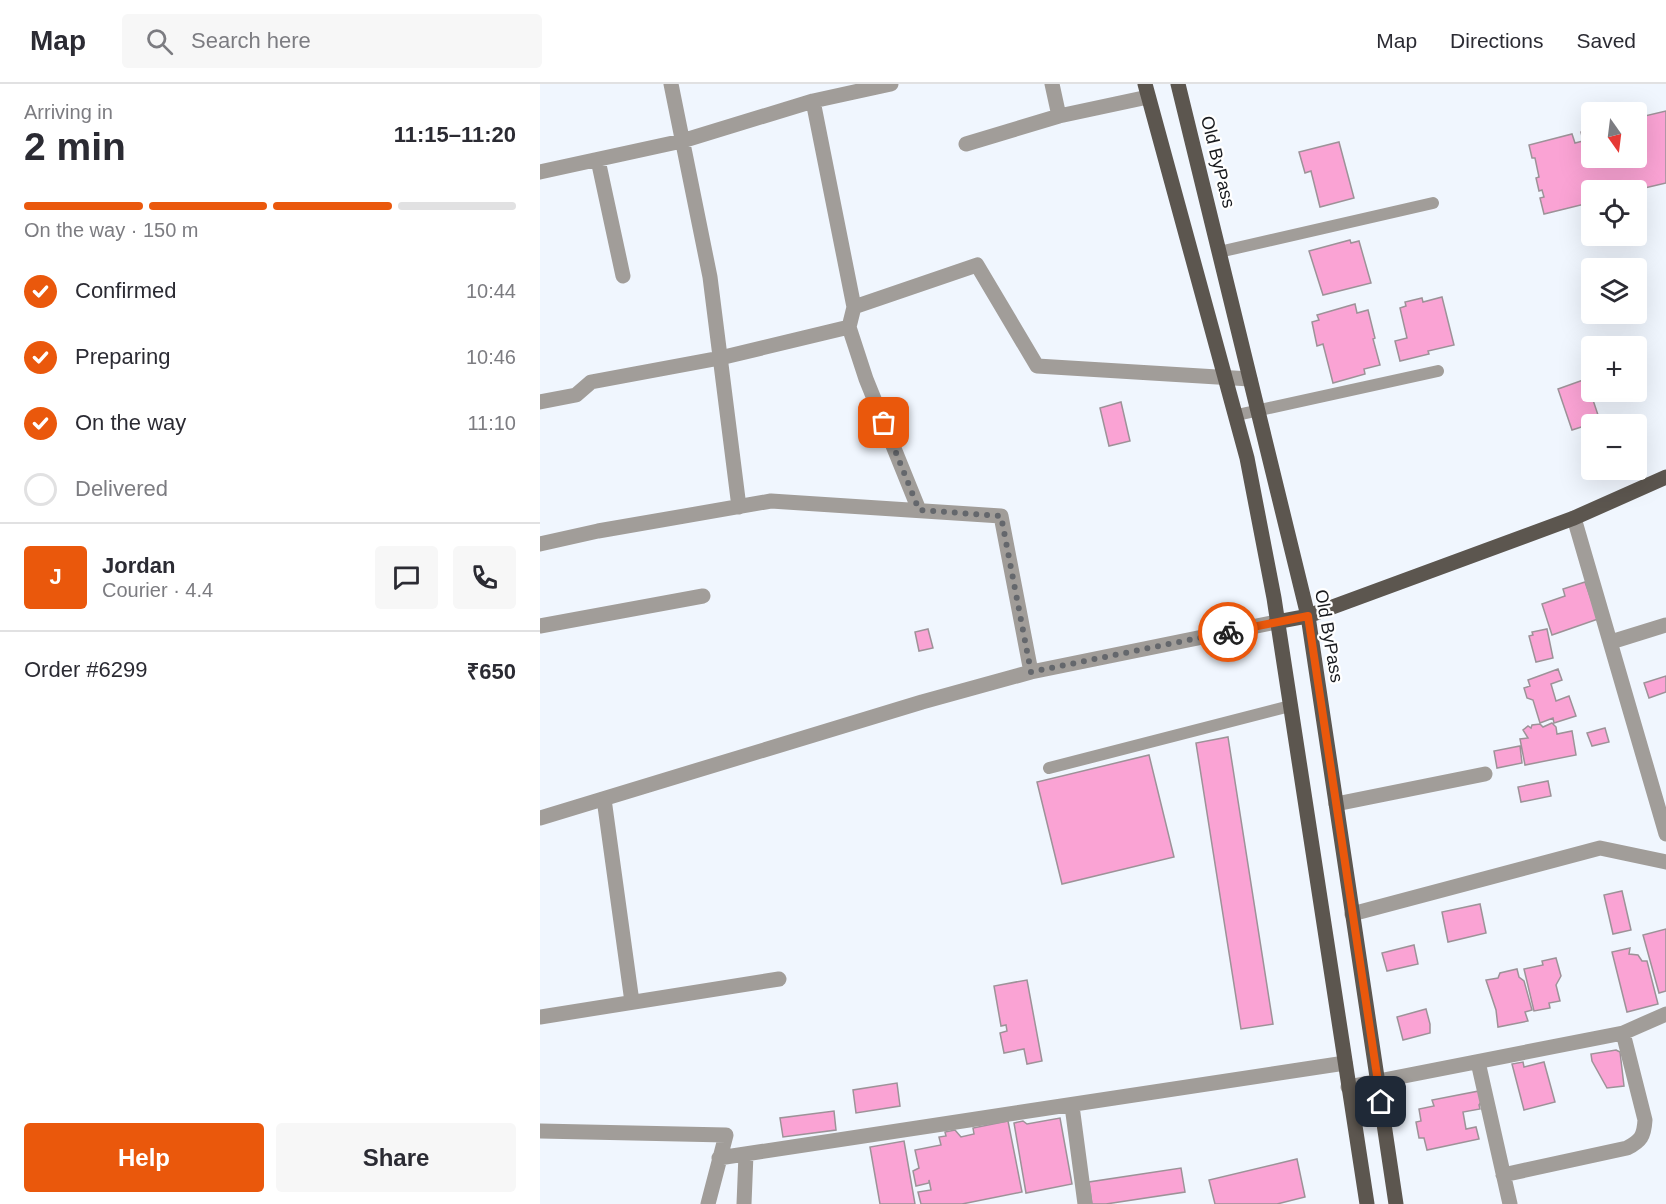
<!DOCTYPE html>
<html lang="en">
<head>
<meta charset="utf-8">
<style>
	:root { --surface:#fff; --page:#f7f7f7; --text:#2b2b33; --muted:#7c7c81; --line:#e1e1e2; --accent:#ea580c }
	body { margin:0; font-family:Helvetica,sans-serif; background:var(--page); color:var(--text); height:100vh; display:flex; flex-direction:column; font-size:22px; white-space:nowrap }
	* { box-sizing:border-box; margin:0 }
	p { font-size:20px; color:var(--muted) }
	.icon { flex:none; width:33px; height:33px; fill:none; stroke:currentColor; stroke-width:2; stroke-linecap:round; stroke-linejoin:round }
	.map { position:relative; flex:1; overflow:hidden }
	.sheet { display:flex; flex-direction:column; background:var(--surface); width:540px }
	.sheet>* { flex:none }
	.needle { width:39px; rotate:166deg }
	.buttons { position:absolute; left:1041px; top:18px; display:grid; gap:12px }
	.buttons a { display:grid; place-items:center; width:66px; height:66px; border-radius:6px; background:var(--surface); box-shadow:0 6px 24px #0002; font-size:30px }
	.pin { position:absolute; display:grid; place-items:center; width:51px; height:51px; color:#fff; margin:-26px; border-radius:12px; box-shadow:0 3px 9px #0006 }
	.courier { position:absolute; display:grid; place-items:center; width:60px; height:60px; margin:-30px; border:4px solid #ea580c; border-radius:50%; background:#fff; color:#222; box-shadow:0 2px 8px #0007 }
	.headline em { font-style:normal; font-weight:700 }
	.headline div { display:flex; flex-direction:column-reverse }
	.headline { display:flex; align-items:center; justify-content:space-between; height:102px; padding:0 24px }
	h1 { font-size:39px; font-weight:700; line-height:45px }
	.bar { display:grid; grid-template-columns:repeat(4,1fr); gap:9px 6px; align-content:center; height:72px; padding:0 24px }
	.bar i { height:8px; border-radius:4px; background:var(--line) }
	.bar .selected { background:var(--accent) }
	.bar p { grid-column:span 4 }
	.line { display:flex; align-items:center; gap:15px; padding:0 24px; border-top:2px solid var(--line) }
	.line div { flex:1 }
	.round { display:grid; place-items:center; flex:none; width:63px; height:63px; border-radius:6px; background:var(--page) }
	ol { padding:0 24px; list-style:none }
	li { display:flex; align-items:center; gap:18px; height:66px }
	li p { margin-inline-start:auto }
	li .icon { padding:6px; border-radius:50%; background:var(--accent); color:#fff; stroke-width:4 }
	li:last-child { color:var(--muted) }
	li i { width:33px; height:33px; border:3px solid var(--line); border-radius:50% }
	.button { display:flex; gap:12px; margin-top:auto; padding:12px 24px }
	.button a { flex:1; height:69px; border-radius:6px; background:var(--accent); color:#fff; font-size:24px; font-weight:700; line-height:69px; text-align:center }
	.button a+a { background:var(--page); color:var(--text) }
	header { display:flex; align-items:center; gap:36px; box-sizing:border-box; height:84px; padding:0 30px; background:var(--surface); border-bottom:2px solid var(--line) }
	header strong { font-size:28px }
	nav { display:flex; gap:33px; margin-inline-start:auto; font-size:21px }
	.search { width:420px; height:54px; background:var(--page); display:flex; align-items:center; gap:15px; box-sizing:border-box; padding:0 21px; border-radius:6px; color:var(--muted); font-size:22px }
	main { display:flex; flex:1; min-height:0 }
	.map>svg:first-child { display:block }
</style>
</head>
<body>
<header>
<strong>Map</strong>
<div class="search"><svg class="icon" aria-label="search" viewBox="0 0 24 24"><circle cx="10" cy="10" r="6"/><path d="M15 15l6 6"/></svg>Search here</div>
<nav><a>Map</a><a>Directions</a><a>Saved</a></nav>
</header>
<main>
<section class="sheet">
<div class="headline"><div><h1>2 min</h1><p>Arriving in</p></div><em>11:15–11:20</em></div>
<div class="bar"><i class="selected"></i><i class="selected"></i><i class="selected"></i><i></i><p>On the way · 150 m</p></div>
<ol>
<li><svg class="icon" aria-label="check" viewBox="0 0 24 24"><path d="M5 12l5 5 9-10"/></svg>Confirmed<p>10:44</p></li>
<li><svg class="icon" aria-label="check" viewBox="0 0 24 24"><path d="M5 12l5 5 9-10"/></svg>Preparing<p>10:46</p></li>
<li><svg class="icon" aria-label="check" viewBox="0 0 24 24"><path d="M5 12l5 5 9-10"/></svg>On the way<p>11:10</p></li>
<li><i></i>Delivered</li>
</ol>
<div class="line" style="height:108px"><b class="round" style="background:var(--accent);color:#fff">J</b><div><b>Jordan</b><p>Courier · 4.4</p></div><a class="round"><svg class="icon" aria-label="chat" viewBox="0 0 24 24"><path d="M4 5h16v11H9l-5 4z"/></svg></a><a class="round"><svg class="icon" aria-label="phone" viewBox="0 0 24 24"><path d="M5 4h4l2 5-3 2q2 4 5 5l2-3 5 2v4C11 20 4 13 5 4z"/></svg></a></div>
<div class="line" style="height:78px"><div>Order #6299</div><b>₹650</b></div>
<div class="button"><a>Help</a><a>Share</a></div>
</section>
<div class="map">
<svg width="1126" height="1120" viewBox="0 0 1126 1120">
	<rect width="100%" height="100%" fill="#f0f6fe"/>
	<path fill="#faa3d4" stroke="#9d9298" stroke-width="1.5" d="M1126,27v72l-30,7h-40l-1,-1 -8,2 2,12 -45,11 -4,-16 4,-1 -2,-7 -3,1 -3,-13 3,-1 -4,-19h-3l-3,-13 43,-11 3,9 8,-2 -2,-9 11,-2v28h44v-40z
		M799,58l15,56 -34,9 -9,-36 -6,2 -6,-21z
		M810,156l1,3 8,-2 12,42 -48,12 -14,-44z
		M902,213l12,48 -26,6 1,3 -29,7 -5,-20 12,-3 -7,-30 6,-2 -1,-4 17,-4 1,4z
		M815,220l2,9 11,-3 7,28 -2,1 7,26 -16,4 1,5 -32,9 -10,-39 -6,2 -5,-24 7,-2 -2,-5z
		M1046,295l14,42 -28,9 -14,-41z
		M581,318l9,39 -21,5 -9,-38z
		M1045,498l13,37 -46,16 -10,-31 23,-8 -2,-7z
		M388,545l5,19 -14,3 -4,-19z
		M1007,545l6,29 -17,4 -7,-26 4,-1 -1,-3z
		M1018,585l4,11 -11,4 5,17 13,-5 7,20 -22,7 -1,-5 -13,5 -7,-23 -6,-2 -3,-10 6,-2 -2,-6z
		M1126,592v16l-17,6 -5,-15z
		M1012,639l4,4 1,7 15,-3 4,24 -51,10 -5,-26 8,-1 -5,-8 5,-4 3,2 1,-3 8,-1 3,3z
		M1065,644l4,14 -17,4 -5,-13z
		M688,653l45,287 -32,5 -45,-286z
		M980,662l2,17 -25,5 -3,-17z
		M609,671l25,102 -112,27 -25,-102z
		M1008,697l3,15 -30,6 -3,-15z
		M1082,807l9,39 -18,4 -9,-39z
		M940,820l6,29 -38,9 -6,-30z
		M1126,845v62l-7,2 -16,-58z
		M874,861l4,19 -31,7 -5,-18z
		M1090,864l-1,6 9,1 4,6h5l11,43 -31,8 -15,-60z
		M1016,874l5,18 -5,9 4,16 -11,2 1,5 -16,3 -10,-42 19,-4 -1,-4z
		M977,885l2,8 5,4 8,29 -7,2 3,9 -30,6 -2,-17 -10,-30 12,-2 2,-5z
		M487,896l15,81 -15,3 -3,-15 -20,4 -4,-20 7,-2 -1,-6 -5,1 -7,-40z
		M886,925l4,15v9l-27,7 -6,-23z
		M1076,966l4,2 4,34 -17,2 -15,-27 -1,-7z
		M983,978l1,5 20,-5 11,40 -31,8 -12,-46z
		M357,999l3,23 -44,7 -3,-23z
		M939,1007l2,11 -2,3 1,4 -17,3 3,17 10,-2 3,12 -52,11 -3,-12h-5l-3,-16 5,-1 -2,-12 15,-3 -2,-6z
		M294,1027l2,19 -53,7 -3,-19z
		M520,1034l12,66 -46,9 -12,-70 9,-2 4,3z
		M468,1037l14,71 -60,12h-41l-3,-12 13,-2 -2,-10v3l-13,3 -3,-15 6,-3 -4,-18 26,-5 -2,-8 7,-1 -1,-4 10,-2 6,7 13,-3 -1,-6z
		M364,1057l11,63h-35l-10,-57z
		M757,1075l8,38 -28,7h-62l-6,-24z
		M641,1084l4,24 -79,12h-14l-3,-22z"/>
	<g fill="none" stroke-linecap="round" stroke-linejoin="round">
		<path stroke="#a19d99" stroke-width="12" d="M679,168l214,-49
			M697,331l201,-44
			M509,684l241,-62"/>
		<path stroke="#a19d99" stroke-width="15" d="M131,0l39,193 29,230
			M512,0l7,32
			M273,17l41,206
			M426,60l93,-28 89,-19
			M58,76l25,116
			M0,88l142,-31 131,-40 78,-17
			M309,243l17,52 53,131
			M0,318l36,-7 15,-13 129,-24 129,-31 5,-20 123,-42 60,101 213,13
			M1034,434l92,316
			M0,460l58,-13 173,-30 230,15 30,156
			M0,542l163,-30
			M1071,558l55,-17
			M64,715l28,203
			M796,720l149,-30
			M0,734l382,-116 109,-30 245,-50
			M812,830l248,-66 66,14
			M0,933l239,-38
			M938,978l32,142
			M808,1003l275,-54 43,-19
			M532,1022l13,98
			M0,1047l186,4 -18,69
			M179,1074l626,-95
			M963,1091l124,-27c14,-7 17,-12 18,-28l-22,-87
			M204,1120l2,-50"/>
		<path stroke="#5c564f" stroke-width="15" d="M605,0l102,374 27,140 93,606
			M638,0l130,532 88,588
			M736,538l32,-6 266,-98 92,-41"/>
	</g>
	<g fill="none" stroke-linecap="round" stroke-linejoin="round">
		<path stroke="#64676c" stroke-width="6" stroke-dasharray="0 10.8" d="M344,339l35,87 82,6 30,156 197,-40"/>
		<path stroke="#ea580c" stroke-width="8" d="M688,548l80,-16 73,486"/>
	</g>
	<g text-anchor="middle" stroke-width="4.5" stroke-linejoin="round" paint-order="stroke">
		<g font-size="18" fill="#181a1e" stroke="#fff">
			<text transform="translate(678 78) rotate(76)" y="6">Old ByPass</text>
			<text transform="translate(789 552) rotate(80)" y="6">Old ByPass</text>
		</g>
	</g>
</svg>
<div class="buttons">
<a><svg class="needle" viewBox="-14 -14 28 28"><path d="M0-13l5 13h-10z" fill="#e53935"/><path d="M0 13l5-13h-10z" fill="#7c7c81"/></svg></a>
<a><svg class="icon" aria-label="locate" viewBox="0 0 24 24"><circle cx="12" cy="12" r="6"/><path d="M12 2v4M12 18v4M2 12h4M18 12h4"/></svg></a>
<a><svg class="icon" aria-label="layers" viewBox="0 0 24 24"><path d="M12 4l9 5-9 5-9-5zM3 14l9 5 9-5"/></svg></a>
<a>+</a>
<a>−</a>
</div>
<div class="pin" style="left:344px;top:339px;background:#ea580c"><svg class="icon" aria-label="bag" viewBox="0 0 24 24"><path d="M5 8h14l-1 12H6zM9 8a3 3 0 0 1 6 0"/></svg></div>
<div class="pin" style="left:841px;top:1018px;background:#1f2937"><svg class="icon" aria-label="home" viewBox="0 0 24 24"><path d="M3 11l9-7 9 7M6 9v11h12V9"/></svg></div>
<div class="courier" style="left:688px;top:548px"><svg class="icon" aria-label="bike" viewBox="0 0 24 24"><circle cx="6" cy="16" r="4"/><circle cx="18" cy="16" r="4"/><path d="M6 16l4-8h5l3 8M10 8l3 8H6M13 5h3"/></svg></div>
</div>
</main>
</body>
</html>
